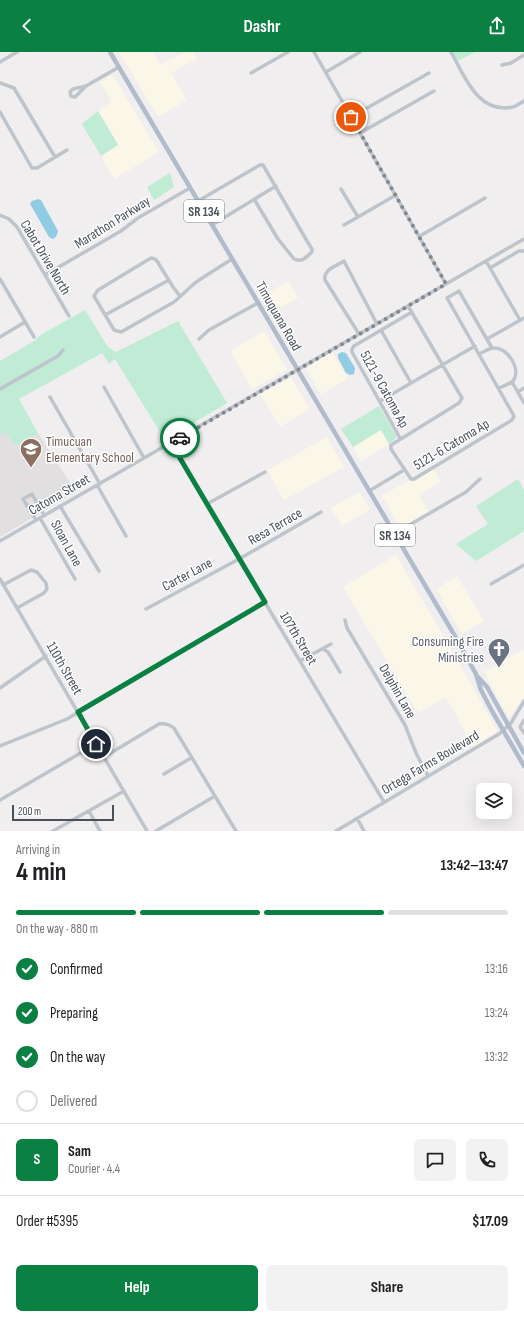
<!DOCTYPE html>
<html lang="en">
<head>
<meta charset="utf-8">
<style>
	:root { --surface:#fff; --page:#f2f2f2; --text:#202124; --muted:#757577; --line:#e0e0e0; --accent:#0b8043 }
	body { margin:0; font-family:"Sofia Sans Condensed",sans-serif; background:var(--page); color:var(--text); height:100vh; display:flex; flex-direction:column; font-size:15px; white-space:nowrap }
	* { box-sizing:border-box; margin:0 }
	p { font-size:13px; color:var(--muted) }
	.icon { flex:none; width:22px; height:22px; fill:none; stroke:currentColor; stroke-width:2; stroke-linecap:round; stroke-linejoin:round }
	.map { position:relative; height:779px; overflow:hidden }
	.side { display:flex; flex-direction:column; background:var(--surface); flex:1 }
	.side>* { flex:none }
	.tools { position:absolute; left:476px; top:731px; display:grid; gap:8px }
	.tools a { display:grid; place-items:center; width:36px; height:36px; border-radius:6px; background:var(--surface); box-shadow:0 4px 16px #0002; font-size:20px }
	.scale { position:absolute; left:12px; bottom:10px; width:102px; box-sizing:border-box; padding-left:4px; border:2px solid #48505a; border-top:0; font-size:11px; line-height:14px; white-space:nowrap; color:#48505a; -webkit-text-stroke:3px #fff; paint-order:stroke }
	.pin { position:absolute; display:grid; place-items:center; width:34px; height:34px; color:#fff; margin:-17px; border:2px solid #fff; border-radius:50%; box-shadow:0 1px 4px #0007 }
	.courier { position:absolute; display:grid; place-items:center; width:40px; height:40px; margin:-20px; border:3px solid #0b8043; border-radius:50%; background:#fff; color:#222; box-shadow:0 1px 5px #0007 }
	.summary em { font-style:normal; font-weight:700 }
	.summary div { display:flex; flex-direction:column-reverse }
	.summary { display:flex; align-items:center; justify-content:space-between; height:68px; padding:0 16px }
	h1 { font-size:26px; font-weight:700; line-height:30px }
	.bar { display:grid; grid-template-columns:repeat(4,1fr); gap:6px 4px; align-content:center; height:48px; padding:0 16px }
	.bar i { height:5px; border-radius:3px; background:var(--line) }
	.bar .selected { background:var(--accent) }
	.bar p { grid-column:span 4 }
	.line { display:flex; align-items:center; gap:10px; padding:0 16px; border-top:1px solid var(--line) }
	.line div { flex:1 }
	.round { display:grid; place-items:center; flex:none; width:42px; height:42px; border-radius:6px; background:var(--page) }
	ol { padding:0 16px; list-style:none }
	li { display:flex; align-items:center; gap:12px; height:44px }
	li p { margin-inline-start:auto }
	li .icon { padding:4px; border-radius:50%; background:var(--accent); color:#fff; stroke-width:4 }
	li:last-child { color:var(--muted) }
	li i { width:22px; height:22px; border:2px solid var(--line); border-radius:50% }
	.button { display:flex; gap:8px; margin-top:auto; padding:8px 16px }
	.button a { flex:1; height:46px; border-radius:6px; background:var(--accent); color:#fff; font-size:16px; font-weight:700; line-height:46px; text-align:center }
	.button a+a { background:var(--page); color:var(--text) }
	header { display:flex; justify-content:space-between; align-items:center; height:52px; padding:0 16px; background:var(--accent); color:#fff; font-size:18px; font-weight:700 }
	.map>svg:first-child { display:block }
</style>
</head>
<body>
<header><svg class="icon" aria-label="back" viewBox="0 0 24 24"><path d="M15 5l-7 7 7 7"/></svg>Dashr<svg class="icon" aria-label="share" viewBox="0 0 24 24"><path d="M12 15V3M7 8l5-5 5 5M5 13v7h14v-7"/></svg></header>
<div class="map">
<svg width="524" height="779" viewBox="0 0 524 779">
	<rect width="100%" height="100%" fill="#f0eeee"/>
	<path fill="#faf6e8" d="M119,0h33l8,12 27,-12h6l4,7 -26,14 16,27 -29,17z
		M113,23l46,77 -45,27 -13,-23 17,-12 -20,-33 14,-9 -12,-20z
		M288,229l10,17 -25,14 -10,-16z
		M264,279l23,39 -35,19 -22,-38z
		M332,299l16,28 -27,15 -15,-25 2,-2z
		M291,326l19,31 -30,18 -20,-33z
		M381,378l8,14 -28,17 -8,-14z
		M327,385l17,30 -60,33 -17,-30z
		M434,417l7,13 -22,13 10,17 -28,17 -19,-33 27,-16 4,2z
		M359,440l11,17 -28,17 -11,-18z
		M396,503l74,127 27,48 -2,3 -22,14 -27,-50 -28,16 -75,-126z
		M457,524l27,45 -22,13 -26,-45z
		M524,597v47l-12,19 -3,3 -25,-46z"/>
	<path fill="#e1dfdf" d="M6,379l10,15 22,-13 38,59 -76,45v-101z"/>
	<path fill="#c0ebd4" d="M453,0h22l-17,9z
		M98,59l20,34 -17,11 -19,-32z
		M170,121l4,14 -20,13 -7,-13z
		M85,258l23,37 8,5 62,-31 49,82 -62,37 -50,-81 -6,5 -7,-11 -83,46 19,34 -22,13 -10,-14 -6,4v-75l34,-20 5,-5z
		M379,354l18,31 -8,7 -8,-14 -28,17 -12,-18z
		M518,427l6,11v41l-48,30 -20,-17 32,-20 -12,-18z"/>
	<path fill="#91cce4" d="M38,147l3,1 17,31 -2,6 -3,2 -4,-2 -19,-33 2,-3z
		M342,300l4,1 9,15 -1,6 -4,1 -4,-2 -8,-15v-4z"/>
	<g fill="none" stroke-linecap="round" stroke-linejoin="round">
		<path stroke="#bec4cc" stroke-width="3.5" d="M314,0l132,232
			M451,0c13,23 27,63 62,55 4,-1 7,-4 11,-6
			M0,10l17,-10
			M502,13l9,-2 13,-8
			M326,20l34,-20
			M251,21l37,-21
			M0,31l14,5 41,69
			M86,34l-11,11 -4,-1 -1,-4 3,-3 13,-3 33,-19
			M0,60l32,56h5l30,-18
			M351,65l78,-44
			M360,81l74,-42
			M341,137l17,28
			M198,149l62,-36h3l44,76 5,8v3c-6,5 -10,11 -18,7l-16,-20 -24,-40
			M0,163l9,4 8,8 52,89
			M212,173l64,-39
			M344,173l52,-30
			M420,184l65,-38
			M486,209l34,59
			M490,216l29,-17h5
			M45,223l76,-44 17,-13 52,-30
			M0,227l34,58
			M180,244l-7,-9 -16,-26 -2,-2 -4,-1 -53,32 -4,6 20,34 7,2 53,-30c7,-6 14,-13 21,-19 12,-9 25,-16 37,-24
			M408,254l54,92 -3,5 -68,42v4l20,30h3l98,-59 2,-4 -67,-118 12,-7 33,57
			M105,263l64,-35
			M381,278l30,53
			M359,282l-34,-54c-2,-11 12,-14 19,-19l33,63
			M0,285l25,-15
			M199,287l10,-9 49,-27
			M487,287l37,-21
			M479,302c5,-2 10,-6 15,-6 13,-1 28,21 19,33 -3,3 -10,5 -14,7
			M512,330l12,21
			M104,335l40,71
			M0,337l58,-33 5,-6
			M518,340l6,-4
			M50,345l50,87
			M380,349l95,-55
			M400,386l-48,-86v-3l2,-3 58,-34
			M171,391l80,136 133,223
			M97,433l29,51
			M369,439l35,-21
			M207,452l58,-32
			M60,454l39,65
			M40,466l35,61
			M36,468l-13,-21 9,-5 12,21
			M394,482l72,-42 14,-13
			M0,489l524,-302
			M0,527l147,252
			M491,532l33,-19
			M3,533l28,-15 6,2 9,11 1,6 -3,4 -27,15
			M146,557l93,-50 82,-47
			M345,568l2,8 58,97 11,28 12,23
			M323,597l5,3 12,20
			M300,609l31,-17
			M0,636l46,-32
			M524,668l-4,7 4,6
			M0,694l67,-27 198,-116
			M104,705l55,-33c6,-1 10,0 15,4l62,103
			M164,722l27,-16
			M0,748l96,-56
			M89,759l11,20
			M357,766l7,13
			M53,779l71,-40
			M156,779l59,-35
			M336,779l163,-97 12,-11 13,-22"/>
		<path stroke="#b0bbcb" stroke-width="4.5" d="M110,0l342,579 24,43 5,16 11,21 32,55
			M477,624l10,11 37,66"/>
	</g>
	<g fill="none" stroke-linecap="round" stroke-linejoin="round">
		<path stroke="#83878e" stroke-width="4" stroke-dasharray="0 7.2" d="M180,386l266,-154 -95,-167"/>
		<path stroke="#0b8043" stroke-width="5" d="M96,692l-18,-32 187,-110 -94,-159 9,-5"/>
	</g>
	<defs>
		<g id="school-pin" transform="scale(1.15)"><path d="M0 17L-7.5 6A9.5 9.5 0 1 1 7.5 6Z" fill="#8d6e63" stroke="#fff"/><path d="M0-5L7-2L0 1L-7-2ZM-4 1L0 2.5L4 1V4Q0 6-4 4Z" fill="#fff"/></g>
		<g id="church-pin" transform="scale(1.15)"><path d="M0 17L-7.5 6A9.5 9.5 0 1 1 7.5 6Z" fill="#6b7280" stroke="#fff"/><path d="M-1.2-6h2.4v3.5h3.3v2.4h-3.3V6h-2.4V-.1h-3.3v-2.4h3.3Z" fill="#fff"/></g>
	</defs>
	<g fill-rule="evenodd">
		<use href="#school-pin" x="31" y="397"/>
		<use href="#church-pin" x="499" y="597"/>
	</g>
	<g text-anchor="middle" stroke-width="3" stroke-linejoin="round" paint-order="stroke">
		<g fill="#fff" stroke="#7f848c" stroke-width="1">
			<rect x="184" y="148" width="40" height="22" rx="3"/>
			<rect x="375" y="472" width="40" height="22" rx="3"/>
		</g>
		<g font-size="13" font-weight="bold" fill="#48505a">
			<text x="204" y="164">SR 134</text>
			<text x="395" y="488">SR 134</text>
		</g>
		<g font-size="14" fill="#48505a" stroke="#fff">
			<text transform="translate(112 170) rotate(-32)" y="5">Marathon Parkway</text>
			<text transform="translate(46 205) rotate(59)" y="5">Cabot Drive North</text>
			<text transform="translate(279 264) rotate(60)" y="5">Timuquana Road</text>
			<text transform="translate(385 337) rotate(61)" y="5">5121-9 Catoma Ap</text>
			<text transform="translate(451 392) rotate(-31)" y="5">5121-6 Catoma Ap</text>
			<text transform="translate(59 442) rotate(-30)" y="5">Catoma Street</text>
			<text transform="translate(275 474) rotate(-30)" y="5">Resa Terrace</text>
			<text transform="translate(67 491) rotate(61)" y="5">Sloan Lane</text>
			<text transform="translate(187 522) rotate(-28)" y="5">Carter Lane</text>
			<text transform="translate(299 586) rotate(59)" y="5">107th Street</text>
			<text transform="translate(65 616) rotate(60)" y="5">110th Street</text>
			<text transform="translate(398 639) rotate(60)" y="5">Delphin Lane</text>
			<text transform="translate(430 710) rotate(-31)" y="5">Ortega Farms Boulevard</text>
		</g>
		<g font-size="14" fill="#785e54" stroke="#fff" text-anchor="start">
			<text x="46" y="394">Timucuan<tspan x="46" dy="16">Elementary School</tspan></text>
		</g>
		<g font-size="14" fill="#5b616d" stroke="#fff" text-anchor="end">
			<text x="484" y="594">Consuming Fire<tspan x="484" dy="16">Ministries</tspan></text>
		</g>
	</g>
</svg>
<div class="tools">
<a><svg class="icon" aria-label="layers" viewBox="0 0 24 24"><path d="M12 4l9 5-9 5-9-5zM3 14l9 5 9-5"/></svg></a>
</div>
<div class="scale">200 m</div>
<div class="pin" style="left:351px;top:65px;background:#ea580c"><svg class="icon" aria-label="bag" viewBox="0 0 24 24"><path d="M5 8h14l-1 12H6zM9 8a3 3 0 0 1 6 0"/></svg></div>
<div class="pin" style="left:96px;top:692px;background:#1f2937"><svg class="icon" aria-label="home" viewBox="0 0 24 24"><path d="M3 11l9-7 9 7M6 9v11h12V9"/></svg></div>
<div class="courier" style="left:180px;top:386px"><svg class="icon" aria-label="car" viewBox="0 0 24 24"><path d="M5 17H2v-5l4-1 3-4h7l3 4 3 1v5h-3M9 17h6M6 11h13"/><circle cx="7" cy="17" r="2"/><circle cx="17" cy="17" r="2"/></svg></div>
</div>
<section class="side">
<div class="summary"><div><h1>4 min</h1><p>Arriving in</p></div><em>13:42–13:47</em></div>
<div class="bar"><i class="selected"></i><i class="selected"></i><i class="selected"></i><i></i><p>On the way · 880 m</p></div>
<ol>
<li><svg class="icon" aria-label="check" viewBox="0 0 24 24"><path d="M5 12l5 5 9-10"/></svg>Confirmed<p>13:16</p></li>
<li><svg class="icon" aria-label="check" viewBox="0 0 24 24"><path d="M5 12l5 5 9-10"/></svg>Preparing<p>13:24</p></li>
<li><svg class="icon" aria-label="check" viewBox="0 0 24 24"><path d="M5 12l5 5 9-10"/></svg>On the way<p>13:32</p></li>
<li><i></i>Delivered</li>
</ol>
<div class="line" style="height:72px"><b class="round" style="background:var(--accent);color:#fff">S</b><div><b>Sam</b><p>Courier · 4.4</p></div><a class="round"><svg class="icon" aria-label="chat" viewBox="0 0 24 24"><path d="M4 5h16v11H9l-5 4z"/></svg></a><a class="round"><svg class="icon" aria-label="phone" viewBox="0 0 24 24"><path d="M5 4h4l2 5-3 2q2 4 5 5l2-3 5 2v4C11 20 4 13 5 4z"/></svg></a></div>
<div class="line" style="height:52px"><div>Order #5395</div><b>$17.09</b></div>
<div class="button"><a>Help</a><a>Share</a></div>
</section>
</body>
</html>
